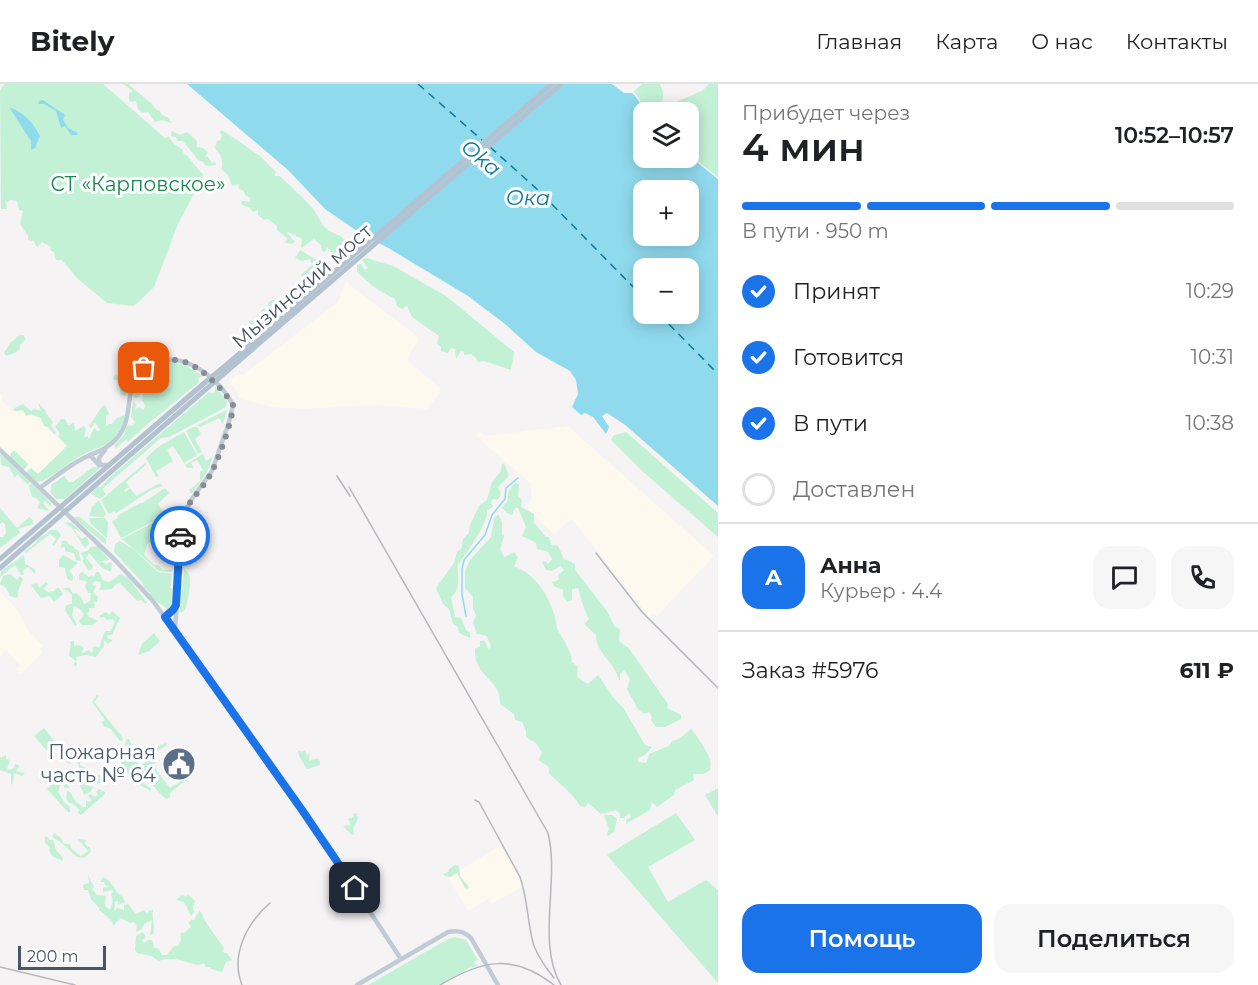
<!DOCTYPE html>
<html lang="ru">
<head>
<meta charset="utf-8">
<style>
	:root { --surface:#fff; --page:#f6f6f6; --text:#202124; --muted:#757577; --line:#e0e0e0; --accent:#1a73e8 }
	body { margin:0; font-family:Montserrat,sans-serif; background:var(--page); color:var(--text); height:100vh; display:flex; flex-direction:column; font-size:22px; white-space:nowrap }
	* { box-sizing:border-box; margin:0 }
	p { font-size:20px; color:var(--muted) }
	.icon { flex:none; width:33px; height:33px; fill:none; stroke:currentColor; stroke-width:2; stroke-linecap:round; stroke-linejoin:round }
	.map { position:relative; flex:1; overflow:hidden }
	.drawer { display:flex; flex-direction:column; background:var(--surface); width:540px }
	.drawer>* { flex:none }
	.tools { position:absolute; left:633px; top:18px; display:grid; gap:12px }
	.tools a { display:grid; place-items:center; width:66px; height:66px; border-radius:12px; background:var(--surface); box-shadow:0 3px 15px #0003; font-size:30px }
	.scale { position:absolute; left:18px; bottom:15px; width:88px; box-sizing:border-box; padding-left:6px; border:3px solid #4a5661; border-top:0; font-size:16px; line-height:21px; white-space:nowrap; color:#4a5661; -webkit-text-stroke:4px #fff; paint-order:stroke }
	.pin { position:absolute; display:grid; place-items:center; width:51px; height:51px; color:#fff; margin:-26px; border-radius:12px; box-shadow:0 3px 9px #0006 }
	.courier { position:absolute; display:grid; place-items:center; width:60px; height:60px; margin:-30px; border:4px solid #1a73e8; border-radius:50%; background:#fff; color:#222; box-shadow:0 2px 8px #0007 }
	.headline em { font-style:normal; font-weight:600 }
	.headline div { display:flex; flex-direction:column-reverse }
	.headline { display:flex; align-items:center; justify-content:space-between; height:102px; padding:0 24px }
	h1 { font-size:39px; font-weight:600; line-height:45px }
	.bar { display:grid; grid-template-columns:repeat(4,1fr); gap:9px 6px; align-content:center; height:72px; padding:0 24px }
	.bar i { height:8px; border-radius:4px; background:var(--line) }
	.bar .selected { background:var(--accent) }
	.bar p { grid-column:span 4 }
	.line { display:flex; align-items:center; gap:15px; padding:0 24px; border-top:2px solid var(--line) }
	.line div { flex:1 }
	.round { display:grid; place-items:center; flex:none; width:63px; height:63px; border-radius:18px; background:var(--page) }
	ol { padding:0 24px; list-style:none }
	li { display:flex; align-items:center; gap:18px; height:66px }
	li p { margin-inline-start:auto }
	li .icon { padding:6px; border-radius:50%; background:var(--accent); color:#fff; stroke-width:4 }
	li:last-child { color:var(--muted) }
	li i { width:33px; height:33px; border:3px solid var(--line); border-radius:50% }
	.primary-button { display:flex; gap:12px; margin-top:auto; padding:12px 24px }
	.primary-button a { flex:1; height:69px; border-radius:18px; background:var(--accent); color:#fff; font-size:24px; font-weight:600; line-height:69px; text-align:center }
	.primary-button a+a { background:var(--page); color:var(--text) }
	header { display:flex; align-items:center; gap:36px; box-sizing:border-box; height:84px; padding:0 30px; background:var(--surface); border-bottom:2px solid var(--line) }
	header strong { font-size:28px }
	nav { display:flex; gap:33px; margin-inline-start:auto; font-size:21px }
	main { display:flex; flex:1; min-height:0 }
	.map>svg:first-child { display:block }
</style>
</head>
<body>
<header>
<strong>Bitely</strong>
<nav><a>Главная</a><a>Карта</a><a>О нас</a><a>Контакты</a></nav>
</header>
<main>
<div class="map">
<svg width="718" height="901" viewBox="0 0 718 901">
	<rect width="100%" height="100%" fill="#f5f3f3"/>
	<path fill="#fdf9ef" d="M346,198l72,55v5l-8,11 -2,8 32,27 1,4 -14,17 -55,-4 -69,4 -31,-2 -32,-8 -4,-9 -8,-9 8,-6h7l95,-73z
		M0,309l3,4 -2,2 12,12h10l6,6 3,-3 38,35 -37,31 -33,-33z
		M568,342l146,130 -57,60 -4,-2 -4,3 -77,-98 -18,15 -18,-16 -9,-11 4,-7v-16l-55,-48 3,-5 7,5z
		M0,507l18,20 10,19 15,16 -3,2 2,5 -21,21 -5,-5 4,-4 -14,-15 -6,6z
		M500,762l18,30 4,11 -31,17 -3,-5 -20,12 -20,-34z"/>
	<path fill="#c3f1d5" d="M4,0h99l62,54 4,-1 5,7 9,6 1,5 1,-1c7,6 11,14 18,20l-1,4 -24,46 -24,63 -20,19 -27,-3 -29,-24 -16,-19h-6l-2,-8 -4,-2 1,-3 -9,-5 -4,5 -2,-1 -2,-5 -6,-1v-4l-8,-12 3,-13 -4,-1 -2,-9 -7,-1 -4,3 1,6h-6l-1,-118z
		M123,0h5l23,19 5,6 4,2 2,4 7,3 2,5 -9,-3 -7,2 -7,-10 -6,1 -4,-4 -2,-8 -5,1 -2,-2v-7l4,-2z
		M642,0h18c4,10 5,13 -1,22l-6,2 1,4h-10l-5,-14 -5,-7z
		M709,0h9v93l-29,-23 -1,-42h-12v-10l26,-11z
		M222,46l38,26 16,16 -2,4h6c11,11 24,22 34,34 5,7 7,15 14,20 8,5 14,4 18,13l-5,11h-3l-1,4 -10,-11 -2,5 -3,-1 -1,-6 -7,-6 -12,9 -1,-1 1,-8 -14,-7 -1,1 8,9 -3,2 -6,-1 -1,-2 3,-2 -11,-9v-4l-9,-7 -4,1 -6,-5v-5l-5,2 -4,-5 -7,-2 -1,-3 2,-1 7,1v-4l-5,-3 -1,-4 -5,-2 -1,-5 -6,2 -4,-11 -7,-6c4,-7 -1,-15 -6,-21l2,-7 3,-1 2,-4 -2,-4z
		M172,47l8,4 7,-3 10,9v6l6,1 5,4 -3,5h3l4,6 3,-1 1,3 -10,1 -3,-4 -5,-2 -15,-19h-6l-1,-4 -5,-1z
		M300,166l15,9 3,4 -1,5 -6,1 -1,5 -4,2v6l-5,-7 11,-10 -2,-6 -8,2 -7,-3z
		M366,174l27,8 53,30 68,56 -3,18 -27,-9 -6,1 -2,-4 -5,-4 -7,1v-3l-3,-1 -5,8 -1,-10 -4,-1 -3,5 -7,-2v-4l-4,-3 2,-8 -27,-19 -5,-11 -5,3 -5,-3 -2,-7 -20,-11 -18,-16v-7l4,-1 4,6 3,-2 -6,-8z
		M275,215v9l-13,7v3l-7,3v4l-5,1v-3l-2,-2h6l9,-12 4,-1 2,-6z
		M20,251h4l1,5 -5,5v3l-3,4 -11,4 -2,-3 6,-10z
		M129,277l7,1c1,7 1,14 -5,18l-2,12 -4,4 -4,-1 -3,-15h-4l-1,-2 3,-4 4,3 6,-3z
		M172,278l13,3 18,11 -5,2 1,4 -55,45 -16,15 -2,-3 -10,10 -2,-4 10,-10 3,-9 6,-1 2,-3 -4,-5 2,-16 3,3 -1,7 4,-4 5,3 1,-5 -3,-4 1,-10 -1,-1 -3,7 -3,1 -3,-2 4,-18 4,-3 16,21 -14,-24 18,-9z
		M215,303l12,14 -1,6 -57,30 -8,1 -59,51 4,5 -6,5 -9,-5 6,-7h4l8,-9 100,-86 3,2 3,-2z
		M38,319l7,7 1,3 7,9 -2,4 5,6 -1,3 -7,-8 -4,-1 -3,-8 -10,-4 -5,2 -3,-6 -8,1 -2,-2 10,-5 8,7 3,-2 7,2z
		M104,321l2,1 3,8 -3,2v10l3,-2h3l5,-6 8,-3 1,2c-16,37 -24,24 -52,43 -11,7 -20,15 -32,21l-6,1 -9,-8v-3l4,-3 7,6 29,-28 -9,-10 2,-3 -5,-6 6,-8h4l3,6 6,-2 1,8 9,-5 2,2 -2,10 3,-2 2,3 5,-11 4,3 2,-1 -5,-8 -3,5 -2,1 -1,-3c6,-5 8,-14 15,-20z
		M227,326l-4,14 -4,-6 -19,9 -3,-2z
		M193,343h4l4,7 -6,5 7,13 -4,2 -12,-23z
		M184,348l13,23 -13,8 -11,-17 -6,4 6,11 -17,10 3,5 -3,1 -10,-19 12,-11z
		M626,348l92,81v24l-77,-67 -30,-30 3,-5z
		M13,367h2l13,13 -3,5h-3l-12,-12v-2z
		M0,369l30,29 -2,3 -11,-11 -2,4 -6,-11 -8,-2z
		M203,370l3,7 5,-3 2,-4c-3,16 -11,27 -22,40l-2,-4 11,-9v-9l3,-2 -6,-10 -6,3 2,5h-6l-2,-3z
		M146,378v3l-20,17 3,5 -5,3 2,2 4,-4 6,8 24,-13 3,3 -10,3 -37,24 -2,-2 -5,3 -8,-14z
		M502,379l3,2 4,11 -11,11 3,7 -3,6 -5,-1 -2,3 2,5 -6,3c2,12 -22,46 -30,56 1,11 4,23 -6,31l4,20 6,1 5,12 4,3v5l-11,-5 -1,-6 -5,-3 -4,-15 -6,-5 -7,-16 18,-25 3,-11 5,-4c-1,-8 2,-11 7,-15l1,-8 9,-19 8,-6 5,-18 9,-11z
		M93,383h8l-36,32h-9l-5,-5v-9l13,-9 5,6h4z
		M31,399l20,20v4l-6,-6 -2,2 6,8 -12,-3 3,-6 -4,-4 -4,-1 -3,-11z
		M515,399l4,1 -1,12 4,4 -1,7 13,7v9l12,14h3l2,8 7,1 6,13 11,5v6l32,41 8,16 5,2 -1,12 6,5 3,1 40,57 -1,4 14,7v4l-16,8h-9l-5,-7 1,-2 -3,-6 -5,2 -6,-5 -11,-20 3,-10 -6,-9 -4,4v6h-1c-5,-20 -23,-26 -23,-45l-12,-11 5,-5c-4,-7 -9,-23 -11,-31l-6,1v11l-5,2 -4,-6v-6l-9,-4 -2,-4 7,-2 -1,-5 6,-5 -4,-4 -8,5 -6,-1 -4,-8 3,-1 3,3 4,-5 -4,-7 -11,-3 -1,-6 -14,-7 4,-9 -8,-19h-3l-3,7 -5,-2 -5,-5 6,-8c-1,-8 2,-11 7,-17z
		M165,404l4,5 -11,11 7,11 -44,23 -9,-17 6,-3 -1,-2 23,-13h3z
		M99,416l7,14 -2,3 -15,-1 3,-9z
		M0,424l17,20 12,-11 4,3v4l-15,5 2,4 -20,15v-11h3l3,-4 -1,-9 -3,-2 -2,2z
		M178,426l-3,19 -27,14 -4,11 10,11h4l5,5 9,-1v3l-13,-1 -37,-32z
		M498,430l4,8v12l2,2 -4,13 4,8 10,-5 4,5 -4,9c21,9 33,26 40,48 2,5 2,10 3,14 5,11 15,23 15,34l6,5 -1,10 11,7 10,-9 15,22 11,12 21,36 7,2 -7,8 -7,3v4l8,1 3,-9 20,-8 3,-5 7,-2 12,-10c5,5 18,25 19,31 1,3 0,7 0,10l-6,4h-11l1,6 -19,10 -1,5 -17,12 -5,-5 -2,8 -24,14v-4l5,-3 -2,-4 -5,5h-4v-4l-4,-4 -15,4 -13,-11 -3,4 -5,-1c-7,-13 -21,-22 -31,-33v-6l-11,-7 4,-7 -6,-10 -10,-6v-6l-4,-9 -7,-2 -1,-6 -14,-10c1,-21 -15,-23 -23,-41 -2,-4 -2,-10 -2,-14l5,-3v-5h5l3,8 3,-2 -4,-11 -10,-2 -4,-11 3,-8 -3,-6v-12l-8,-9v-17l5,-11 21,-23 3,-18z
		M73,433h7l26,22v6z
		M89,434h16l3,4 -1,16 -16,-14z
		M64,438l8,1 11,11 -9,-6 3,6 5,5 5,-3 2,8 -4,4 -13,-20z
		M50,446h7l4,5 -7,11 -2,-1 4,-6 -6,-5 -24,19 -1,-2 11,-8 1,-4 11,-6z
		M175,449l2,3 -1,27 -4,1 -7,-8v-5h2c1,-8 -3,-16 8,-18z
		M62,457h5l2,4 4,1 2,3 3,1 3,11 -5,-1 -2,-7 -9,-2v-4l-4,1z
		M120,457l13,8 25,23 14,2 -2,14h2l-1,17 -3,4 -18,-12v-4l-6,-5 -2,-6 -28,-30 1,-8z
		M98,462l11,14 -7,1 4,4 4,-3 2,1 -1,9 -9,-4 -13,-15 -3,5 7,8 -1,3 -3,2 -7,-10 2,-2 -3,-6 8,-3 1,-3z
		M24,471l1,9 10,5v5l-7,-7 -5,4 1,4h-3l-6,-10 -15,12 1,-6z
		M63,471l15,8 -9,8 4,4v5l-2,1 -4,-3 -2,-10 -6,-1v-7z
		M184,485c2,2 5,4 6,8 1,6 -2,25 -5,33l-5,3z
		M82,488l7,5 3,-2 2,2 2,-5h3l4,8 6,2 12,-8 8,4 18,25 -2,1 -4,-4 -4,1 -17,-18 -4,1 -4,5 -13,1 2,-5 -1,-3 -5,-1 -3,3 4,3 -3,5 5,5 -1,5h-4l2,3 -1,3h-5v4l-2,1 1,3 10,5 -6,4h-10l-3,-4 5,-6 -4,-6 -6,-3 -2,9 5,10 -2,1 -10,-16 1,-5 6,-1v-9l-4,-4 -6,-2 7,-2 4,7 3,-1 5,4 3,7 6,-3 1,-8h-3l-3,-7 2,-5 -8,-1v-6z
		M10,490l7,6 3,-4 3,3 -5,12v5l-2,2 -6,-2 -4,-8 -6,-4 3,-8z
		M46,498l2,2 -4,5 4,3 6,-1 4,-4 5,7 -9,8 -4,-6 -9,2 -10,-13 6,-2 2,5z
		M112,527l8,7 -8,17h-4l-1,3 6,2 -5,4 -4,-4v6l-8,11 -10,-2 -10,2 1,8 -2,2 -1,-4 2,-2 -7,-5 2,-15h3v5l6,-1 4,3 -3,4 2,1 6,-3 2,3 3,-2 -2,-3 3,-2 4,2 6,-17h6l4,-10 -3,-2 -5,1 -3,-3 -3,1 -2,-2 7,-4 3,3z
		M154,549l6,8 -11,10 -11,4 4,-11z
		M97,611l2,1 -5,6 29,36 -1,3h-2l-9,-12 -8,-3 -1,-4 3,-2 -13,-18z
		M44,644l12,15 -9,8 -13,-15z
		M126,655h3l3,7h2l8,9c6,0 13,-1 15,-8l9,-4 1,2 -32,20c0,7 9,21 16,23v3l-17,-9 2,-6 -2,-4 -5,1 -9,-4 1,-6 6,-7 -2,-5 3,-3 -3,-2z
		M67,662l13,14v5l10,5 4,6 7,-1 2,5 -1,3h-6l-5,-6h-5l-2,-3h-3l4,11 9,2 -4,5 -6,3 -5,-12 -4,-1 -1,-4 6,-7 -2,-8 -4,-4 -5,5 -4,-4 6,-3v-4l-3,-2 -4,5 -5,-3 1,-3 5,-1z
		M298,666l4,2 3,-2 2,6 3,-4 -1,9 8,-3 3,3v4l-13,4 -8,-13z
		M6,671v4l4,1 -3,9 3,1 4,-2 1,-4 3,1 1,2 -3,4 9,2 -3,3 -8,-3 -1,10 -2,2v-11l-11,-4v-12z
		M153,673l4,14 13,17 16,-10 2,2 -1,2 -2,-1 -15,12v4l-3,2c-11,-7 -19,-21 -29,-32z
		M58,696l10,4 1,4h-4l-2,-3 -3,1 -2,6 6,10 6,5v5h-2l-21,-23z
		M718,704v29l-13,-22z
		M99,705l7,4 -25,22 -3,-2 1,-4 -7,-6h-3l-3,-5 1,-7 3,1 6,10 7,5h3v-7l3,2 3,-2 -4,-4 2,-2 5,3 3,-2 -2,-3z
		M356,729l2,5 -5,11 1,5 -2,1 -9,-9 8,-1 -3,-6 6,-2 -1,-3z
		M676,729l19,27 -47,27 20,35 38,-22 12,10v93l-111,-128z
		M604,731h8l5,4 -3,13 -6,4 -1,-2 2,-5z
		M54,749l7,5 3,6h6l1,4 10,8 7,-5 -10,-12 8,1 -1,4 5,4 1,4 -7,6 -7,-1c-5,-4 -18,-18 -25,-20z
		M45,753h3l1,3h4l3,10 7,8v3l-11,-5 -3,-6 1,-3 -5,-4z
		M455,781l4,1 1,10 9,11 -1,2 -3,-1 -8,-15 -7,4 -5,-1 -2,-2 6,-2 -1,-2z
		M88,791l6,12 -2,2 5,6 9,1 -1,10 5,4 3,-10 -2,-6 2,-2 -1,-2 -9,2v-4l6,-1 -4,-2 -1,-3h-4l3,-5c10,4 12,16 20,20l2,5 -7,3v-4l-3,1 -1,10 3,-4 7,2v-5l4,-1 8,10 8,-4 3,3 4,-3h2c-2,8 3,15 0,24l-3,1 2,-15 -8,4 -2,5 -6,3 1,-7 -3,-3 -4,1 -9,-5 -8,8 -1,-5 -13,-11v-2l-8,-9 -3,-9h-4l-1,-5 6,-2z
		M188,810l7,7 -2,7 1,4 -3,4 -7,-14 -8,-2 6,-5 4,2z
		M199,827l2,1c5,13 15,24 23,36l-2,4 5,1 5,7 -6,2 -4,10 -11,-3v-2h-5l-2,-4 -6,2c-13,-3 -26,-10 -39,-4l-8,-5 -14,-3 -2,-3 1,-14 7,-4 3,5 -4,3 2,3 4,-3h4l2,8h4l4,7h5l7,-9h4l3,-6 -1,-6 2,-2 2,1 7,-6 -2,-4 2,-3h3z
		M455,853l11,3 12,20 -5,2 5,4 -9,2 -31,17h-70l80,-46z"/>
	<path fill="#90daee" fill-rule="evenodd" d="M187,0h425l12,9h8c17,14 11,44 12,65l45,-2 29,23v327l-94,-82 -17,-11 -5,3 7,11 -3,7 -13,-17 -8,-4 -4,2 -9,-8 6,-13 -2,-14 -6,-9 -34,-19 -31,-28 -37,-28 -78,-47 -30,-16 -35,-24 -37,-39zM644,106h44v46h-44zM644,184h44v46h-44z
		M43,16l22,15 -2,5 5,8 10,5 -1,2h-6l-6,-9 -4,2 -5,-17 -12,-7h-6l1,-3z
		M9,23c14,5 24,15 31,29l-5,12 -4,2v-9z"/>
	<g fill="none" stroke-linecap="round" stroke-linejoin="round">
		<path stroke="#90daee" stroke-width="1.5" d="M466,532l-4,-22v-25l2,-9 21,-25 7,-20 13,-16 1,-11 12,-10"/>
		<path stroke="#0c7c9b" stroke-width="1.5" stroke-dasharray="8 6" stroke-linecap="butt" d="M418,0l64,56
			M490,63l48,43 106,108
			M659,230l59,60"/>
		<path stroke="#c1cbd6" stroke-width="4.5" d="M0,366l115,110 38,41 148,206 100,152
			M90,371l9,10h10
			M102,381l-3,-3v-4l6,-8
			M40,404c13,-10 27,-21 42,-29 13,-7 25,-9 35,-21 16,-18 8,-42 19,-61 3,-6 8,-9 14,-12 31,-18 69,13 83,40l-4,17 -17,49 -21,29 -9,18 -7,113
			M357,901l91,-53c10,-2 15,-1 23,6l27,47"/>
		<path stroke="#b3c2d1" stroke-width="5" d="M231,277l321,-277
			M234,281l327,-281
			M0,475l202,-174
			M0,484l205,-178"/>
		<path stroke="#b5b8bd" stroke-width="1.5" d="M337,392l13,20
			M349,403l199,346c12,48 -12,109 13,152
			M596,469l46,59 76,76
			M475,716l4,2 41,75c8,22 7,46 14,69 5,12 12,22 20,32
			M0,883l75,18
			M242,901c-12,-30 5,-62 28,-82
			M440,901c42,-25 73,-32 114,0"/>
		<path stroke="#b3c2d1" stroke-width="5" d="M202,301l29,-24
			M205,306l29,-25"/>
	</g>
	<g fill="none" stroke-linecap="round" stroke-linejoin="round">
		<path stroke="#868d94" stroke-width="6" stroke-dasharray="0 10.8" d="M144,284c29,-16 49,-7 71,15 7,7 13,14 18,22 0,15 -16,59 -24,72 -16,25 -27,27 -29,59"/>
		<path stroke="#1a73e8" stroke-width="8" d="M180,452l-4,69 -3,5 -8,7 137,193 53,78"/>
	</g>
	<defs>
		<g id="civic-disc" transform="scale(1.725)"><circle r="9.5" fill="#5c6f8a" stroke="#fff"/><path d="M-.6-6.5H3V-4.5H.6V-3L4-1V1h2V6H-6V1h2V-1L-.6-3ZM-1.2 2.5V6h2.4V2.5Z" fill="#fff"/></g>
	</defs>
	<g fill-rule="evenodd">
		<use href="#civic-disc" x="179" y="680"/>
	</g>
	<g text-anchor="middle" stroke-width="6" stroke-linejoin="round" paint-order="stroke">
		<g font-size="20" fill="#17864f" stroke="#fff">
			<text x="138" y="107">СТ «Карповское»</text>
		</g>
		<g font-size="20" fill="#4a5661" stroke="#fff">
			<text transform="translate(302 202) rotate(-41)" y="7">Мызинский мост</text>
		</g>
		<g font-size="20" fill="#4e5e75" stroke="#fff" text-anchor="end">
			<text x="156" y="675">Пожарная<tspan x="156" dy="23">часть № 64</tspan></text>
		</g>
		<g font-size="21" font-style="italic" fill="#0c7c9b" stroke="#fff">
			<text transform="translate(481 74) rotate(40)" y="7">Oka</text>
			<text x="528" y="121">Ока</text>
		</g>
	</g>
</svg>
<div class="tools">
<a><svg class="icon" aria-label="layers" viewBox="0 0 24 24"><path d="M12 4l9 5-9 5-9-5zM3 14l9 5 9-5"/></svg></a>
<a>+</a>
<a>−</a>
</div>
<div class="scale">200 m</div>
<div class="pin" style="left:144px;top:284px;background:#ea580c"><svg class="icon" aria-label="bag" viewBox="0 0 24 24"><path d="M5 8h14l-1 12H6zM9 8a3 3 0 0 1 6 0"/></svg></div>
<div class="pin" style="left:355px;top:804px;background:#1f2937"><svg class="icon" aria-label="home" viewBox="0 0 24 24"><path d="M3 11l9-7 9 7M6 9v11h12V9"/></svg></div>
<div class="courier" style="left:180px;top:452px"><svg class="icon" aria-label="car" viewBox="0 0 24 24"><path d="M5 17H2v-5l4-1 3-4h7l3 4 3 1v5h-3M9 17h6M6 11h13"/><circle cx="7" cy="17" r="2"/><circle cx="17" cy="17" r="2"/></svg></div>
</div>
<section class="drawer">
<div class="headline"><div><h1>4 мин</h1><p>Прибудет через</p></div><em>10:52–10:57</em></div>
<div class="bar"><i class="selected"></i><i class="selected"></i><i class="selected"></i><i></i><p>В пути · 950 m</p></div>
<ol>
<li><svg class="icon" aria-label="check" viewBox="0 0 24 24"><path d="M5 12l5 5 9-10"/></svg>Принят<p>10:29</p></li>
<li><svg class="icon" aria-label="check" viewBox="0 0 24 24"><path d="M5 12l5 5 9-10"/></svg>Готовится<p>10:31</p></li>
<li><svg class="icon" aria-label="check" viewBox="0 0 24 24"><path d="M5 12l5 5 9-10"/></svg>В пути<p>10:38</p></li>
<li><i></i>Доставлен</li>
</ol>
<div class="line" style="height:108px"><b class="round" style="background:var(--accent);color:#fff">А</b><div><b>Анна</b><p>Курьер · 4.4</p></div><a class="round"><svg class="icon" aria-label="chat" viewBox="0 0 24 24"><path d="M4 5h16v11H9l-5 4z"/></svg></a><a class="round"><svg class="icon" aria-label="phone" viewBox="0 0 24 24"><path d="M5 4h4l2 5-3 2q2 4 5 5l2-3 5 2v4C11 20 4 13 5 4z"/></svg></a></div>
<div class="line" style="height:78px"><div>Заказ #5976</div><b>611 ₽</b></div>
<div class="primary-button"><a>Помощь</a><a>Поделиться</a></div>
</section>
</main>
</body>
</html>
